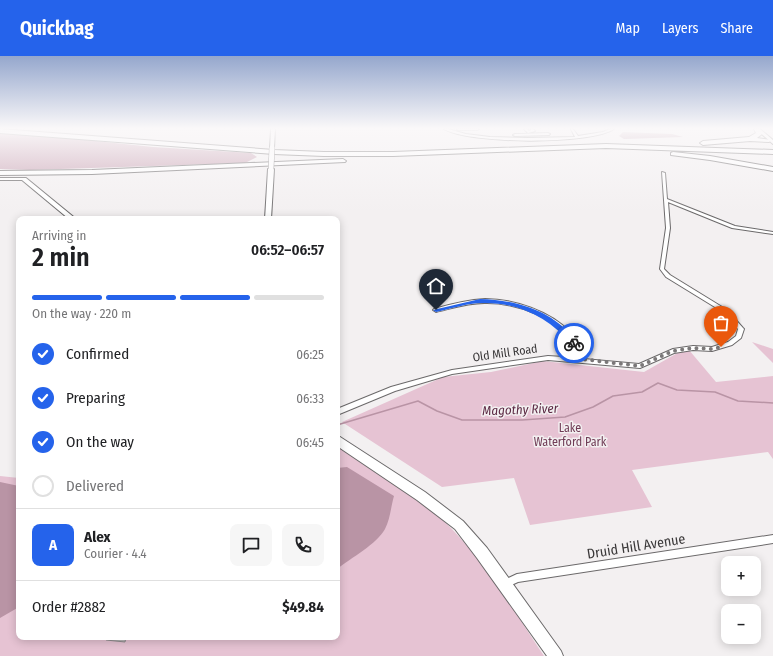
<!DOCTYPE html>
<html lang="en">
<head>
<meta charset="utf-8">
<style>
	:root { --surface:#fff; --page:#f6f6f6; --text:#202124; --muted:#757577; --line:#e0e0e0; --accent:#2563eb }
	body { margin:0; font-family:"Fira Sans Condensed",sans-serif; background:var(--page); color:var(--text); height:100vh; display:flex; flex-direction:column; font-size:15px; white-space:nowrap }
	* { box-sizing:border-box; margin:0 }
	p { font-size:13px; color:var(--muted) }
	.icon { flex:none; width:22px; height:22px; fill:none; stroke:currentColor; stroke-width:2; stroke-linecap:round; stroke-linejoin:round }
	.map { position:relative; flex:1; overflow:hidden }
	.drawer { position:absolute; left:16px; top:160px; width:324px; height:424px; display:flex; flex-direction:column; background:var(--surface); border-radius:8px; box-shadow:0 2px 10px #0003 }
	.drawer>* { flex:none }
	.fabs { position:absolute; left:721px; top:500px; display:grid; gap:8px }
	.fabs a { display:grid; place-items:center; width:40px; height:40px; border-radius:8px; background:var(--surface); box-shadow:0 2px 10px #0003; font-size:20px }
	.pin { position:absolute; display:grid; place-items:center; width:34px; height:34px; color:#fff; margin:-41px -17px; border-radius:50% 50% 50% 0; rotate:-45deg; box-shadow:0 0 4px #0007 }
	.pin .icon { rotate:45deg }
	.courier { position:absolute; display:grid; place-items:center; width:40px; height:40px; margin:-20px; border:3px solid #2563eb; border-radius:50%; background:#fff; color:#222; box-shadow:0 1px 5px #0007 }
	.headline em { font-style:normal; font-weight:600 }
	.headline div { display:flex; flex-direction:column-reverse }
	.headline { display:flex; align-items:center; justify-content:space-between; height:68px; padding:0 16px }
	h1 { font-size:26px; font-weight:600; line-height:30px }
	.bar { display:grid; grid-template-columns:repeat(4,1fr); gap:6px 4px; align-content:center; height:48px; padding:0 16px }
	.bar i { height:5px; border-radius:3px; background:var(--line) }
	.bar .current { background:var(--accent) }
	.bar p { grid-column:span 4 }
	.line { display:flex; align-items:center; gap:10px; padding:0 16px; border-top:1px solid var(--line) }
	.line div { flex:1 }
	.round { display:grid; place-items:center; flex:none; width:42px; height:42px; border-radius:8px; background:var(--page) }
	ol { padding:0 16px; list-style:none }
	li { display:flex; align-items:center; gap:12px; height:44px }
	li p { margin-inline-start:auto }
	li .icon { padding:4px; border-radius:50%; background:var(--accent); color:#fff; stroke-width:4 }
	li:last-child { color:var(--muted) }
	li i { width:22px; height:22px; border:2px solid var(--line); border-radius:50% }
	header { display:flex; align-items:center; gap:24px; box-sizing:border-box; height:56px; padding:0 20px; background:var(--accent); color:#fff }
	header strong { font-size:19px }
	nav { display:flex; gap:22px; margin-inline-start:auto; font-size:14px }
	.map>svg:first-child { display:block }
</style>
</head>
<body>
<header>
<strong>Quickbag</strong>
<nav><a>Map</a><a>Layers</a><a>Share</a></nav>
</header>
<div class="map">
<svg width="773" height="600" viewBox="0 0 773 600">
	<rect width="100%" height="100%" fill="#f3f0f1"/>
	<path fill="#e6c3d3" d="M752,286l21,7v14z
		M689,294l27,32 57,-6v83l-5,-7 -136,18 20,37 -122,18 -16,-47 -72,9 -100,-65 101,-45 48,-5 52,-11 101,11 37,-21z
		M337,390c38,25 81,49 114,82 36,37 64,85 93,128h-544v-180l19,2v159h318z"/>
	<path fill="#c9a3b4" d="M0,75l153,16 98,6 6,4 -12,6 -215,7 -30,-1z"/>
	<path fill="#b994a5" d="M623,76l49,2 11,3 -59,2 -5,-3z
		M347,411l47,29c-3,10 -4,24 -9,33 -8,15 -34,29 -48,40v-101z
		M0,426l19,4v121l-19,11z"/>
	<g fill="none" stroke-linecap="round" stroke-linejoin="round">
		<path stroke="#b994a5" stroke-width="1.5" d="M337,369l81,-24 19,10 25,9h60l43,-3 28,-10 20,-11 29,-4 16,-9 19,7 38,2 23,9 35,2"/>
	</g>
	<path fill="#bbb8b9" stroke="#918e8f" d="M106,581h20l-1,5 -19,-2z"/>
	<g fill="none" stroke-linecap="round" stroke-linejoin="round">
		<g stroke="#6b696a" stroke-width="2">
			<path id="street" d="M444,73h4l18,5 24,3 37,1 48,-1 -4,-8h2l5,7 25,-4 7,-3h4c-24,16 -145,15 -170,0z
				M457,73h22l-2,1h-19z
				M524,73h3l2,2 2,-1v-1h2l2,2 -7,2z
				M548,77l2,1 -1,1 -34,1 -2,-1 2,-1z
				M662,116l3,1 2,26 68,27 38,6v2l-41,-6 -64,-26 2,26 -6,41 6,6 57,35 16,18 1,1 -3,9 -9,7 -20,6 -19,-1 -19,3 -34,15 -92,-8 -96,14 -57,17 -58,24v-6l54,-22 61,-17 96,-14 30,2c-2,-3 -2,-8 -4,-11 -13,-29 -58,-44 -87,-44 -17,-1 -34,5 -51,9l-3,-2 1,-1c17,-5 34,-9 51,-10 29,0 65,12 85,33 7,8 11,17 14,27l55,5 34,-15 20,-3 19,1 16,-5 8,-6 2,-7 -15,-17 -57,-35 -6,-8 6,-41z
				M0,122h24l2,1 -2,1h-24z
				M773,479v8l-255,39 -13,6 -3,-1 -1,-3 1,-3 15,-7z"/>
		</g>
		<g stroke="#6b696a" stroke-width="2">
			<path id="secondary" d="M271,73h4l-1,19 -2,1 -2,-1z
				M756,73h4l13,11v4z
				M271,111l3,2 -3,50h-6l3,-50z
				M22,122h4l50,41h-7l-47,-39z
				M337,379l88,57 38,29 24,27 74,103 2,5h-16l-70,-98 -22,-29 -38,-29 -80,-54z"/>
		</g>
		<g stroke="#6b696a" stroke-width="2">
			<path id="highway" d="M0,73l274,21 50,2h69l213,-8 167,6v4l-167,-6 -213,8h-69l-50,-2 -274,-21z
				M754,73h6l2,5 -5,4 15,2 -3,2 -19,-1 -47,4 -3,-2 3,-2 46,-4 7,-4z
				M673,96l37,4 63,11v4l-63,-11 -39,-5v-2z
				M343,103l3,2 -1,1 -253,12 -92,1v-4l92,-1z"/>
		</g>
		<use href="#street" fill="#fff" fill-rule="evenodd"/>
		<use href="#secondary" fill="#fff" fill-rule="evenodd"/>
		<use href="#highway" fill="#fff" fill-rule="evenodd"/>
		<g stroke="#6b696a" stroke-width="6" stroke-linecap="butt">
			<path id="secondary-bridge" d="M271,113l1,-21"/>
		</g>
		<use href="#secondary-bridge" stroke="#fff" stroke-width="5"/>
	</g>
	<linearGradient id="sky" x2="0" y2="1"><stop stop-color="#95a7cd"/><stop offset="0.46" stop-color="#faf8f9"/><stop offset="1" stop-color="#faf8f9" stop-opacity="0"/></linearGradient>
	<rect width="773" height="157" fill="url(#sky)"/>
	<path fill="#2563eb" d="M480,243c37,1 75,12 97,44l-6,1c-22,-27 -54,-42 -89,-41 -15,0 -31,6 -46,9l-3,-2z"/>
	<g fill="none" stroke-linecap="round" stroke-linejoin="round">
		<path stroke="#7b7879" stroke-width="4" stroke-dasharray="0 7.2" d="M574,287l7,16 59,7 33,-15 20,-3 19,1 9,-2"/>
	</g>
	<g text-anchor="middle" stroke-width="3" stroke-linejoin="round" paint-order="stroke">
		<g font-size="12" fill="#3a3839" stroke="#f3f0f1">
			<text transform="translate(505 297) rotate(-8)" y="4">Old Mill Road</text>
		</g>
		<g font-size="12" fill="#703c56" stroke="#f3f0f1">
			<text x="570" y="376">Lake<tspan x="570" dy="14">Waterford Park</tspan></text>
		</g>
		<g font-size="13" font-style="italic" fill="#5c2a44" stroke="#f3f0f1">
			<text transform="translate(520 353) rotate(-2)" y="5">Magothy River</text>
		</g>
		<g font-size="14" fill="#3a3839" stroke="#f3f0f1">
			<text transform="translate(636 490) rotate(-9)" y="5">Druid Hill Avenue</text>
		</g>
	</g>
</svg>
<div class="fabs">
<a>+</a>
<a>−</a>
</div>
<div class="pin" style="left:721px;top:291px;background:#ea580c"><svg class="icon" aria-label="bag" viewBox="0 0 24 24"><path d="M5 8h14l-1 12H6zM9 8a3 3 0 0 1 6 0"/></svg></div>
<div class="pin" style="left:436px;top:254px;background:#1f2937"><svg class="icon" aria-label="home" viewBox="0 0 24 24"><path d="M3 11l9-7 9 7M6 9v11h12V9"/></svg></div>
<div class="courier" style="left:574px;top:287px"><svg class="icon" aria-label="bike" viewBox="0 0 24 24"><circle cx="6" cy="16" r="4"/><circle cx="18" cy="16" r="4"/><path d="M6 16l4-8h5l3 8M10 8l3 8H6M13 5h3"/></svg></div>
<section class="drawer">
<div class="headline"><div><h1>2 min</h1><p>Arriving in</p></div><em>06:52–06:57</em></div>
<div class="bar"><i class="current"></i><i class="current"></i><i class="current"></i><i></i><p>On the way · 220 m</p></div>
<ol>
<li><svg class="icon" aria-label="check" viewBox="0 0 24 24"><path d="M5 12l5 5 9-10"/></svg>Confirmed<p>06:25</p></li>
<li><svg class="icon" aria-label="check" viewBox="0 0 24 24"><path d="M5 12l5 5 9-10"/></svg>Preparing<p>06:33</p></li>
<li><svg class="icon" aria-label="check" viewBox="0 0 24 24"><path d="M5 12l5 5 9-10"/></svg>On the way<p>06:45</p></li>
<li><i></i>Delivered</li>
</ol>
<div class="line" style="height:72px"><b class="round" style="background:var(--accent);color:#fff">A</b><div><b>Alex</b><p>Courier · 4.4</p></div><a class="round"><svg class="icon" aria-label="chat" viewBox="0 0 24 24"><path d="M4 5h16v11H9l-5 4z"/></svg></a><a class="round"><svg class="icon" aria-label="phone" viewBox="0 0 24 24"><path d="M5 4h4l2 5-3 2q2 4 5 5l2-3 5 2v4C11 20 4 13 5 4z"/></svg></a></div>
<div class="line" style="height:52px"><div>Order #2882</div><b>$49.84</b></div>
</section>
</div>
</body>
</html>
